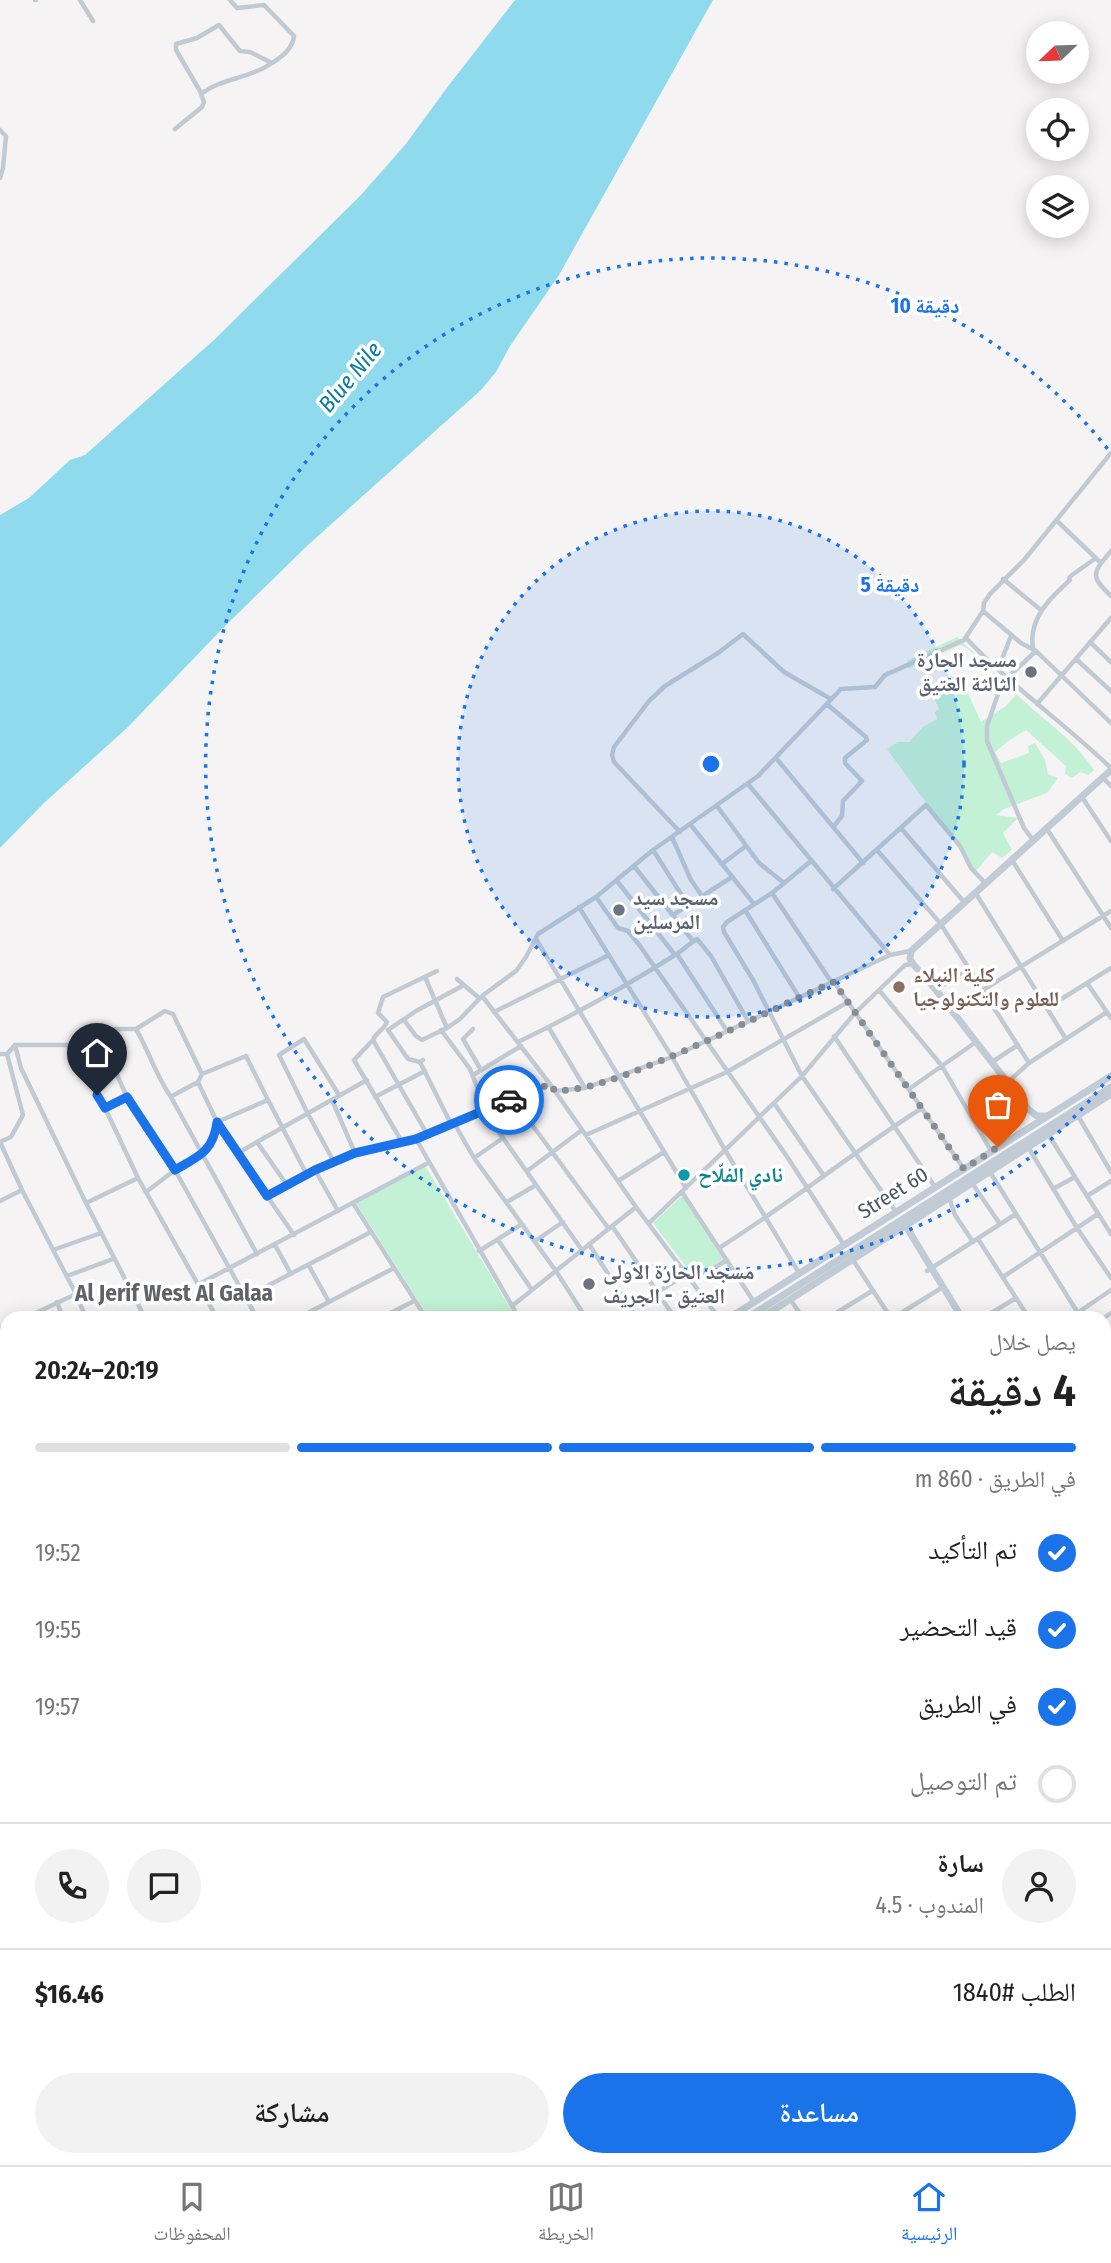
<!DOCTYPE html>
<html lang="ar">
<head>
<meta charset="utf-8">
<style>
	:root { --surface:#fff; --page:#f2f2f2; --text:#222; --muted:#767676; --line:#e0e0e0; --accent:#1a73e8 }
	body { margin:0; font-family:"Fira Sans Condensed","Noto Naskh Arabic",sans-serif; background:var(--page); color:var(--text); direction:rtl; height:100vh; display:flex; flex-direction:column; font-size:26px; white-space:nowrap }
	* { box-sizing:border-box; margin:0 }
	p { font-size:23px; color:var(--muted) }
	.icon { flex:none; width:38px; height:38px; fill:none; stroke:currentColor; stroke-width:2; stroke-linecap:round; stroke-linejoin:round }
	.map { position:relative; flex:1; overflow:hidden; direction:ltr }
	.side { position:absolute; left:0px; top:1311px; width:1111px; height:856px; display:flex; flex-direction:column; background:var(--surface); border-radius:21px 21px 0 0; box-shadow:0 4px 18px #0003; direction:rtl }
	.side>* { flex:none }
	.needle { width:46px; rotate:247deg }
	.fabs { position:absolute; left:1026px; top:21px; display:grid; gap:14px }
	.fabs a { display:grid; place-items:center; width:63px; height:63px; border-radius:50%; background:var(--surface); box-shadow:0 4px 18px #0003; font-size:35px }
	.pin { position:absolute; display:grid; place-items:center; width:60px; height:60px; color:#fff; margin:-72px -30px; border-radius:50% 50% 50% 0; rotate:-45deg; box-shadow:0 0 7px #0007 }
	.pin .icon { rotate:45deg }
	.courier { position:absolute; display:grid; place-items:center; width:70px; height:70px; margin:-35px; border:5px solid #1a73e8; border-radius:50%; background:#fff; color:#222; box-shadow:0 2px 9px #0007 }
	.headline em { font-style:normal; font-weight:600 }
	.headline div { display:flex; flex-direction:column-reverse }
	.headline { display:flex; align-items:center; justify-content:space-between; height:119px; padding:0 35px }
	h1 { font-size:46px; font-weight:600; line-height:52px }
	.bar { display:grid; grid-template-columns:repeat(4,1fr); gap:10px 7px; align-content:center; height:84px; padding:0 35px }
	.bar i { height:9px; border-radius:5px; background:var(--line) }
	.bar .current { background:var(--accent) }
	.bar p { grid-column:span 4 }
	.line { display:flex; align-items:center; gap:18px; padding:0 35px; border-top:2px solid var(--line) }
	.line div { flex:1 }
	.round { display:grid; place-items:center; flex:none; width:74px; height:74px; border-radius:37px; background:var(--page) }
	ol { padding:0 35px; list-style:none }
	li { display:flex; align-items:center; gap:21px; height:77px }
	li p { margin-inline-start:auto }
	li .icon { padding:7px; border-radius:50%; background:var(--accent); color:#fff; stroke-width:4 }
	li:last-child { color:var(--muted) }
	li i { width:38px; height:38px; border:4px solid var(--line); border-radius:50% }
	.button { display:flex; gap:14px; margin-top:auto; padding:14px 35px }
	.button a { flex:1; height:80px; border-radius:42px; background:var(--accent); color:#fff; font-size:28px; font-weight:600; line-height:80px; text-align:center }
	.button a+a { background:var(--page); color:var(--text) }
	.tabs { display:flex; justify-content:space-around; align-items:center; height:98px; border-top:2px solid var(--line); background:var(--surface); font-size:19px; color:var(--muted) }
	.tabs a { display:grid; justify-items:center; gap:4px }
	.tabs .current { color:var(--accent) }
	.map>svg:first-child { display:block }
</style>
</head>
<body>
<div class="map">
<svg width="1111" height="2165" viewBox="0 0 1111 2165">
	<rect width="100%" height="100%" fill="#f5f3f3"/>
	<path fill="#c3f1d5" d="M957,637c24,22 47,46 71,68 23,20 48,38 66,65l-6,5 -8,-3 -8,6 -7,-4 1,-8 -40,-36 -18,11 -13,11 6,11 28,-10 -1,-7 7,-3 10,17 3,14 10,4 -11,15 -43,16 -8,6 22,3 -15,15 9,17 -10,8 -10,-6 -16,19 -89,-122 11,-7h11l14,-15 14,-8 -2,-7 4,-3c-1,-2 -5,-11 -5,-12 0,-10 14,-19 22,-21l10,13 15,33 25,-16 10,-11 -49,-47 -7,-3 -52,24 -1,-8z
		M424,1164l88,147 -10,7h-73l-74,-117z
		M683,1195l40,64 -29,18 -41,-54z"/>
	<path fill="#90daee" d="M515,0h198l-154,275 -49,71 -14,26 -15,18 -173,155 -86,84 -94,98 -84,76 -44,45v-333l29,-17 41,-38 15,-5 130,-116 146,-144 44,-50 44,-60z"/>
	<g fill="none" stroke-linecap="round" stroke-linejoin="round">
		<path stroke="#c1cad2" stroke-width="4.5" d="M35,0h1
			M80,0l13,21
			M201,94c20,-16 48,-15 71,-31
			M175,129l27,-22 2,-5 -4,-11 -24,-41v-6l21,-6 22,-13 21,26 10,1 22,11c10,-6 21,-15 22,-27l-30,-31 -27,3 -7,-8
			M0,130l6,6 -3,32 -3,10
			M1056,520l45,43
			M1111,551c-18,22 -22,24 0,45
			M1003,579l38,31
			M983,611l38,32 15,8 75,72
			M966,638c44,47 98,85 145,130
			M1090,642l21,20
			M1033,647c-5,-28 18,-50 37,-67l-1,-2 3,-3 24,-17
			M1076,659l35,32
			M993,667l9,-8 9,-23
			M1007,678l29,-27
			M998,694l-11,32v15l37,87 9,12
			M1037,704l74,-86
			M828,705l38,32 1,3 -22,18v5l17,18 -19,20 -1,15 -8,10
			M776,758l87,105
			M1103,778l8,8
			M748,784l142,171
			M1082,797l29,44
			M717,806l42,57 25,20
			M690,824l64,80
			M901,828l63,74
			M1047,829l64,99
			M680,832l-66,-70 -2,-7 2,-8 35,-46 16,-15 53,-33 25,-19 41,38 47,27
			M672,837l19,43 11,16
			M653,850l35,55
			M877,850l63,73 89,140
			M1012,860l51,81
			M811,861l-39,32 -45,29 -4,5 1,5 29,48 49,96 94,136
			M722,864l24,-18
			M634,866l59,75
			M617,881l58,74
			M833,889l93,-84 34,41 11,22 14,15
			M975,892l91,147
			M772,893l60,90
			M596,897l22,31 10,3 12,15 148,212 56,87
			M579,907l93,150 53,93 74,123
			M745,910l54,87
			M673,915l59,-38
			M536,939l150,249
			M677,954l50,77
			M425,977l22,51
			M457,979l22,19
			M834,982l130,187
			M1087,983l24,35
			M879,990l63,76 49,85
			M936,990l33,-22
			M983,990l128,-79
			M482,996l68,88 86,123 83,111
			M1047,1008l64,-40
			M494,1012l115,-57
			M404,1020l12,16 6,4 25,-12 13,-9 22,-23 34,-25 10,-14 12,-23 58,-37 57,-47 105,-74 83,-87 34,-2 10,-12 79,-35 19,-29 1,-8 6,-9 34,-34 87,-107
			M549,1028l36,60
			M136,1029l29,-18 8,3 29,60
			M473,1029l-10,10 18,31
			M388,1030l28,-19 48,-26
			M388,1030l20,29 12,3
			M441,1030l29,39 16,41
			M834,1036l101,151
			M100,1037l27,60 48,73 82,148
			M373,1040c3,-8 11,-10 14,-18l-9,-9 5,-16 54,-26
			M518,1042c52,-25 108,-56 157,-87 8,-5 14,-11 22,-16l14,17 37,65
			M15,1045h53l37,63 33,70 79,140
			M68,1045l32,-8 15,-8h21c13,22 20,47 35,68l86,157
			M0,1054h7l8,-9 6,23 65,135 59,115
			M423,1060l-3,2 31,62
			M992,1062l26,-17
			M473,1075l48,-29
			M198,1082l19,40 50,74
			M1008,1082l21,-19 78,-51
			M909,1089l67,-47
			M555,1091l30,-3 87,-31 218,-102 20,-4
			M172,1096l26,-14 4,-8 44,-18 22,44
			M375,1097l50,-26
			M513,1099l96,130
			M332,1100l23,53
			M774,1103l50,73
			M105,1108l22,-11
			M484,1111l98,139
			M1078,1116l33,56
			M454,1123l20,35 82,113 30,47
			M1048,1134l63,100
			M586,1135l141,-63 121,-70
			M416,1139l103,179
			M0,1142l22,48 54,104 -51,24
			M0,1142l11,-5 12,-22 -16,-61
			M402,1142l-48,-82 19,-20 54,94
			M1028,1147l49,81 34,50
			M238,1153l19,-11
			M474,1158l29,-20
			M334,1162l-26,-48 -29,-59 25,-16 35,56
			M315,1170l23,41
			M527,1171l55,-41
			M990,1172l91,146
			M618,1181l46,-29
			M972,1183l28,41
			M287,1185l-30,-43 110,-62
			M1053,1189l22,-12
			M146,1192l29,-22 27,-16 8,-7 5,-10 2,-15 51,-22 39,75
			M682,1192l72,110
			M1087,1196l24,-15
			M949,1197l6,18 18,27
			M0,1201l22,-11
			M507,1202l29,-17
			M86,1203l52,-25
			M353,1203l73,115
			M649,1223l153,-147 53,-63 50,-48 8,-1
			M612,1226l63,92
			M294,1235l-27,-39 48,-26 40,-17 61,-14 134,-55
			M978,1239l51,79
			M498,1240l34,50
			M535,1241l28,-19
			M589,1244l47,74
			M275,1245l16,29
			M719,1248c70,-44 134,-96 203,-140
			M53,1250l48,-17
			M479,1251l43,-27
			M853,1260l38,58
			M309,1266l20,36
			M927,1271l89,-57
			M67,1276l46,-17
			M1003,1277l95,-63
			M692,1281l35,-21
			M199,1284l229,-121
			M658,1292l28,-18
			M76,1294l10,24
			M246,1297l125,-65
			M790,1299l13,19
			M57,1302l6,16
			M512,1306l124,-99
			M298,1318l96,-50
			M381,1318l33,-17
			M828,1318l44,-27
			M893,1318l50,-31
			M983,1318l33,-20
			M1070,1318l41,-28
			M1104,1318l7,-5
			M0,1329l7,-3
			M0,1344h7
			M1104,1354l7,11
			M1104,1354l7,-4
			M0,1385l7,-4
			M0,1392l7,15
			M1104,1438l7,10
			M0,1448l7,-3
			M0,1471l7,16
			M1104,1525l7,-4
			M3,1531l4,9
			M0,1533l7,-8
			M0,1573l7,-1
			M0,1584l7,11
			M0,1645l7,-5
			M0,1684l7,-4
			M0,1709l7,11
			M1104,1791l7,-5
			M1104,1850l7,-4
			M1104,1892l7,9
			M1104,1923l7,-4
			M0,1924l7,-4
			M1104,1957l7,-4
			M1104,1962l7,11
			M0,1969l7,-4
			M0,2019l7,12
			M1104,2041l7,12
			M1105,2041l6,-4
			M0,2072l7,-4
			M1104,2080l7,-5
			M0,2084l7,11
			M0,2148l7,11
			M47,2160l3,5
			M90,2160l3,5
			M129,2160l4,5
			M313,2160l3,5
			M368,2160l4,5
			M420,2160l3,5
			M563,2160l3,5
			M618,2160l5,5
			M657,2160l3,5
			M808,2160l4,5
			M882,2160l4,5
			M939,2160l4,5
			M1088,2160l2,5
			M107,2165l8,-5
			M264,2165l9,-5
			M445,2165l9,-5
			M535,2165l8,-5
			M605,2165l8,-5"/>
		<path stroke="#c1cbd6" stroke-width="7" d="M1047,1116h-10l-9,-7 -92,-119 -23,-26 -3,-5 1,-8 200,-181
			M904,1223l58,95
			M729,1318l382,-242
			M747,1318l364,-231
			M761,1318l350,-224
			M1104,1410l7,-4
			M1104,1541l7,11
			M1104,1550l7,11
			M1104,1713l7,-4
			M1104,1720l7,-4
			M0,1777l7,-5
			M0,1789l7,-4
			M0,1797l7,-4
			M463,2160l4,5
			M727,2160l4,5
			M734,2160l3,5
			M1027,2160l3,5
			M843,2165l8,-5"/>
		<path stroke="#b3c2d1" stroke-width="8" d="M0,1858l7,11
			M0,1871l7,11
			M182,2160l3,5
			M191,2160l3,5"/>
	</g>
	<g fill="none" stroke-linecap="round" stroke-linejoin="round">
		<path stroke="#868d94" stroke-width="7" stroke-dasharray="0 12.6" d="M509,1100l41,-16 5,7c33,-1 62,-13 93,-25 63,-25 124,-57 186,-84l130,187 34,-22"/>
		<path stroke="#1a73e8" stroke-width="9" d="M97,1095l8,13 22,-11 48,73c24,-14 38,-18 42,-48l50,74 48,-26 40,-17 61,-14 93,-39"/>
	</g>
	<circle cx="711" cy="764" r="253" fill="#1a73e8" fill-opacity=".12"/>
	<g fill="none" stroke="#1a73e8" stroke-width="3.5" stroke-dasharray="3.5 7">
		<circle cx="711" cy="764" r="253"/>
		<path d="M1110 1076A506 506 0 1 1 1110 452"/>
	</g>
	<g fill="#6b7280" stroke="#fff" stroke-width="2.5">
		<circle cx="1031" cy="672" r="7"/>
		<circle cx="619" cy="910" r="7"/>
		<circle cx="589" cy="1284" r="7"/>
	</g>
	<circle fill="#8d6e63" stroke="#fff" stroke-width="2.5" cx="899" cy="987" r="7"/>
	<circle fill="#0f9aa8" stroke="#fff" stroke-width="2.5" cx="684" cy="1175" r="7"/>
	<g text-anchor="middle" stroke-width="7" stroke-linejoin="round" paint-order="stroke">
		<g font-size="21" font-weight="bold" fill="#5b616d" stroke="#fff" text-anchor="start">
			<text x="1017" y="667" text-anchor="end">مسجد الحارة<tspan x="1017" dy="24">الثالثة العتيق</tspan></text>
			<text x="633" y="905">مسجد سيد<tspan x="633" dy="24">المرسلين</tspan></text>
			<text x="603" y="1279">مسجد الحارة الاولى<tspan x="603" dy="24">العتيق - الجريف</tspan></text>
		</g>
		<g font-size="21" font-weight="bold" fill="#785e54" stroke="#fff" text-anchor="start">
			<text x="913" y="982">كلية النبلاء<tspan x="913" dy="24">للعلوم والتكنولوجيا</tspan></text>
		</g>
		<g font-size="21" font-weight="bold" fill="#0d838f" stroke="#fff" text-anchor="start">
			<text x="698" y="1182">نادي الفلّاح</text>
		</g>
		<g font-size="21" fill="#4a5661" stroke="#fff">
			<text transform="translate(893 1193) rotate(-32)" y="7">Street 60</text>
		</g>
		<g font-size="23" font-style="italic" fill="#0c7c9b" stroke="#fff">
			<text transform="translate(350 377) rotate(-50)" y="8">Blue Nile</text>
		</g>
		<g font-size="23" font-weight="bold" fill="#5f6368" stroke="#fff">
			<text x="174" y="1301">Al Jerif West Al Galaa</text>
		</g>
	</g>
	<circle cx="711" cy="764" r="10" fill="#1a73e8" stroke="#fff" stroke-width="3.5"/>
	<g font-size="21" text-anchor="middle" font-weight="bold" fill="#1a73e8" stroke="#fff" stroke-width="7" stroke-linejoin="round" paint-order="stroke">
		<text x="925" y="313">10 دقيقة</text>
		<text x="890" y="592">5 دقيقة</text>
	</g>
</svg>
<div class="fabs">
<a><svg class="needle" viewBox="-14 -14 28 28"><path d="M0-13l5 13h-10z" fill="#e53935"/><path d="M0 13l5-13h-10z" fill="#767676"/></svg></a>
<a><svg class="icon" aria-label="locate" viewBox="0 0 24 24"><circle cx="12" cy="12" r="6"/><path d="M12 2v4M12 18v4M2 12h4M18 12h4"/></svg></a>
<a><svg class="icon" aria-label="layers" viewBox="0 0 24 24"><path d="M12 4l9 5-9 5-9-5zM3 14l9 5 9-5"/></svg></a>
</div>
<div class="pin" style="left:998px;top:1147px;background:#ea580c"><svg class="icon" aria-label="bag" viewBox="0 0 24 24"><path d="M5 8h14l-1 12H6zM9 8a3 3 0 0 1 6 0"/></svg></div>
<div class="pin" style="left:97px;top:1095px;background:#1f2937"><svg class="icon" aria-label="home" viewBox="0 0 24 24"><path d="M3 11l9-7 9 7M6 9v11h12V9"/></svg></div>
<div class="courier" style="left:509px;top:1100px"><svg class="icon" aria-label="car" viewBox="0 0 24 24"><path d="M5 17H2v-5l4-1 3-4h7l3 4 3 1v5h-3M9 17h6M6 11h13"/><circle cx="7" cy="17" r="2"/><circle cx="17" cy="17" r="2"/></svg></div>
<section class="side">
<div class="headline"><div><h1>4 دقيقة</h1><p>يصل خلال</p></div><em>20:19–20:24</em></div>
<div class="bar"><i class="current"></i><i class="current"></i><i class="current"></i><i></i><p>في الطريق · 860 m</p></div>
<ol>
<li><svg class="icon" aria-label="check" viewBox="0 0 24 24"><path d="M5 12l5 5 9-10"/></svg>تم التأكيد<p>19:52</p></li>
<li><svg class="icon" aria-label="check" viewBox="0 0 24 24"><path d="M5 12l5 5 9-10"/></svg>قيد التحضير<p>19:55</p></li>
<li><svg class="icon" aria-label="check" viewBox="0 0 24 24"><path d="M5 12l5 5 9-10"/></svg>في الطريق<p>19:57</p></li>
<li><i></i>تم التوصيل</li>
</ol>
<div class="line" style="height:126px"><a class="round"><svg class="icon" aria-label="person" viewBox="0 0 24 24"><circle cx="12" cy="8" r="4"/><path d="M4 21q1-7 8-7t8 7"/></svg></a><div><b>سارة</b><p>المندوب · 4.5</p></div><a class="round"><svg class="icon" aria-label="chat" viewBox="0 0 24 24"><path d="M4 5h16v11H9l-5 4z"/></svg></a><a class="round"><svg class="icon" aria-label="phone" viewBox="0 0 24 24"><path d="M5 4h4l2 5-3 2q2 4 5 5l2-3 5 2v4C11 20 4 13 5 4z"/></svg></a></div>
<div class="line" style="height:91px"><div>الطلب #1840</div><b>$16.46</b></div>
<div class="button"><a>مساعدة</a><a>مشاركة</a></div>
</section>
</div>
<nav class="tabs">
<a class="current"><svg class="icon" aria-label="home" viewBox="0 0 24 24"><path d="M3 11l9-7 9 7M6 9v11h12V9"/></svg>الرئيسية</a>
<a><svg class="icon" aria-label="map" viewBox="0 0 24 24"><path d="M3 6l6-2 6 2 6-2v14l-6 2-6-2-6 2zM9 4v14M15 6v14"/></svg>الخريطة</a>
<a><svg class="icon" aria-label="saved" viewBox="0 0 24 24"><path d="M7 4h10v16l-5-4-5 4z"/></svg>المحفوظات</a>
</nav>
</body>
</html>
